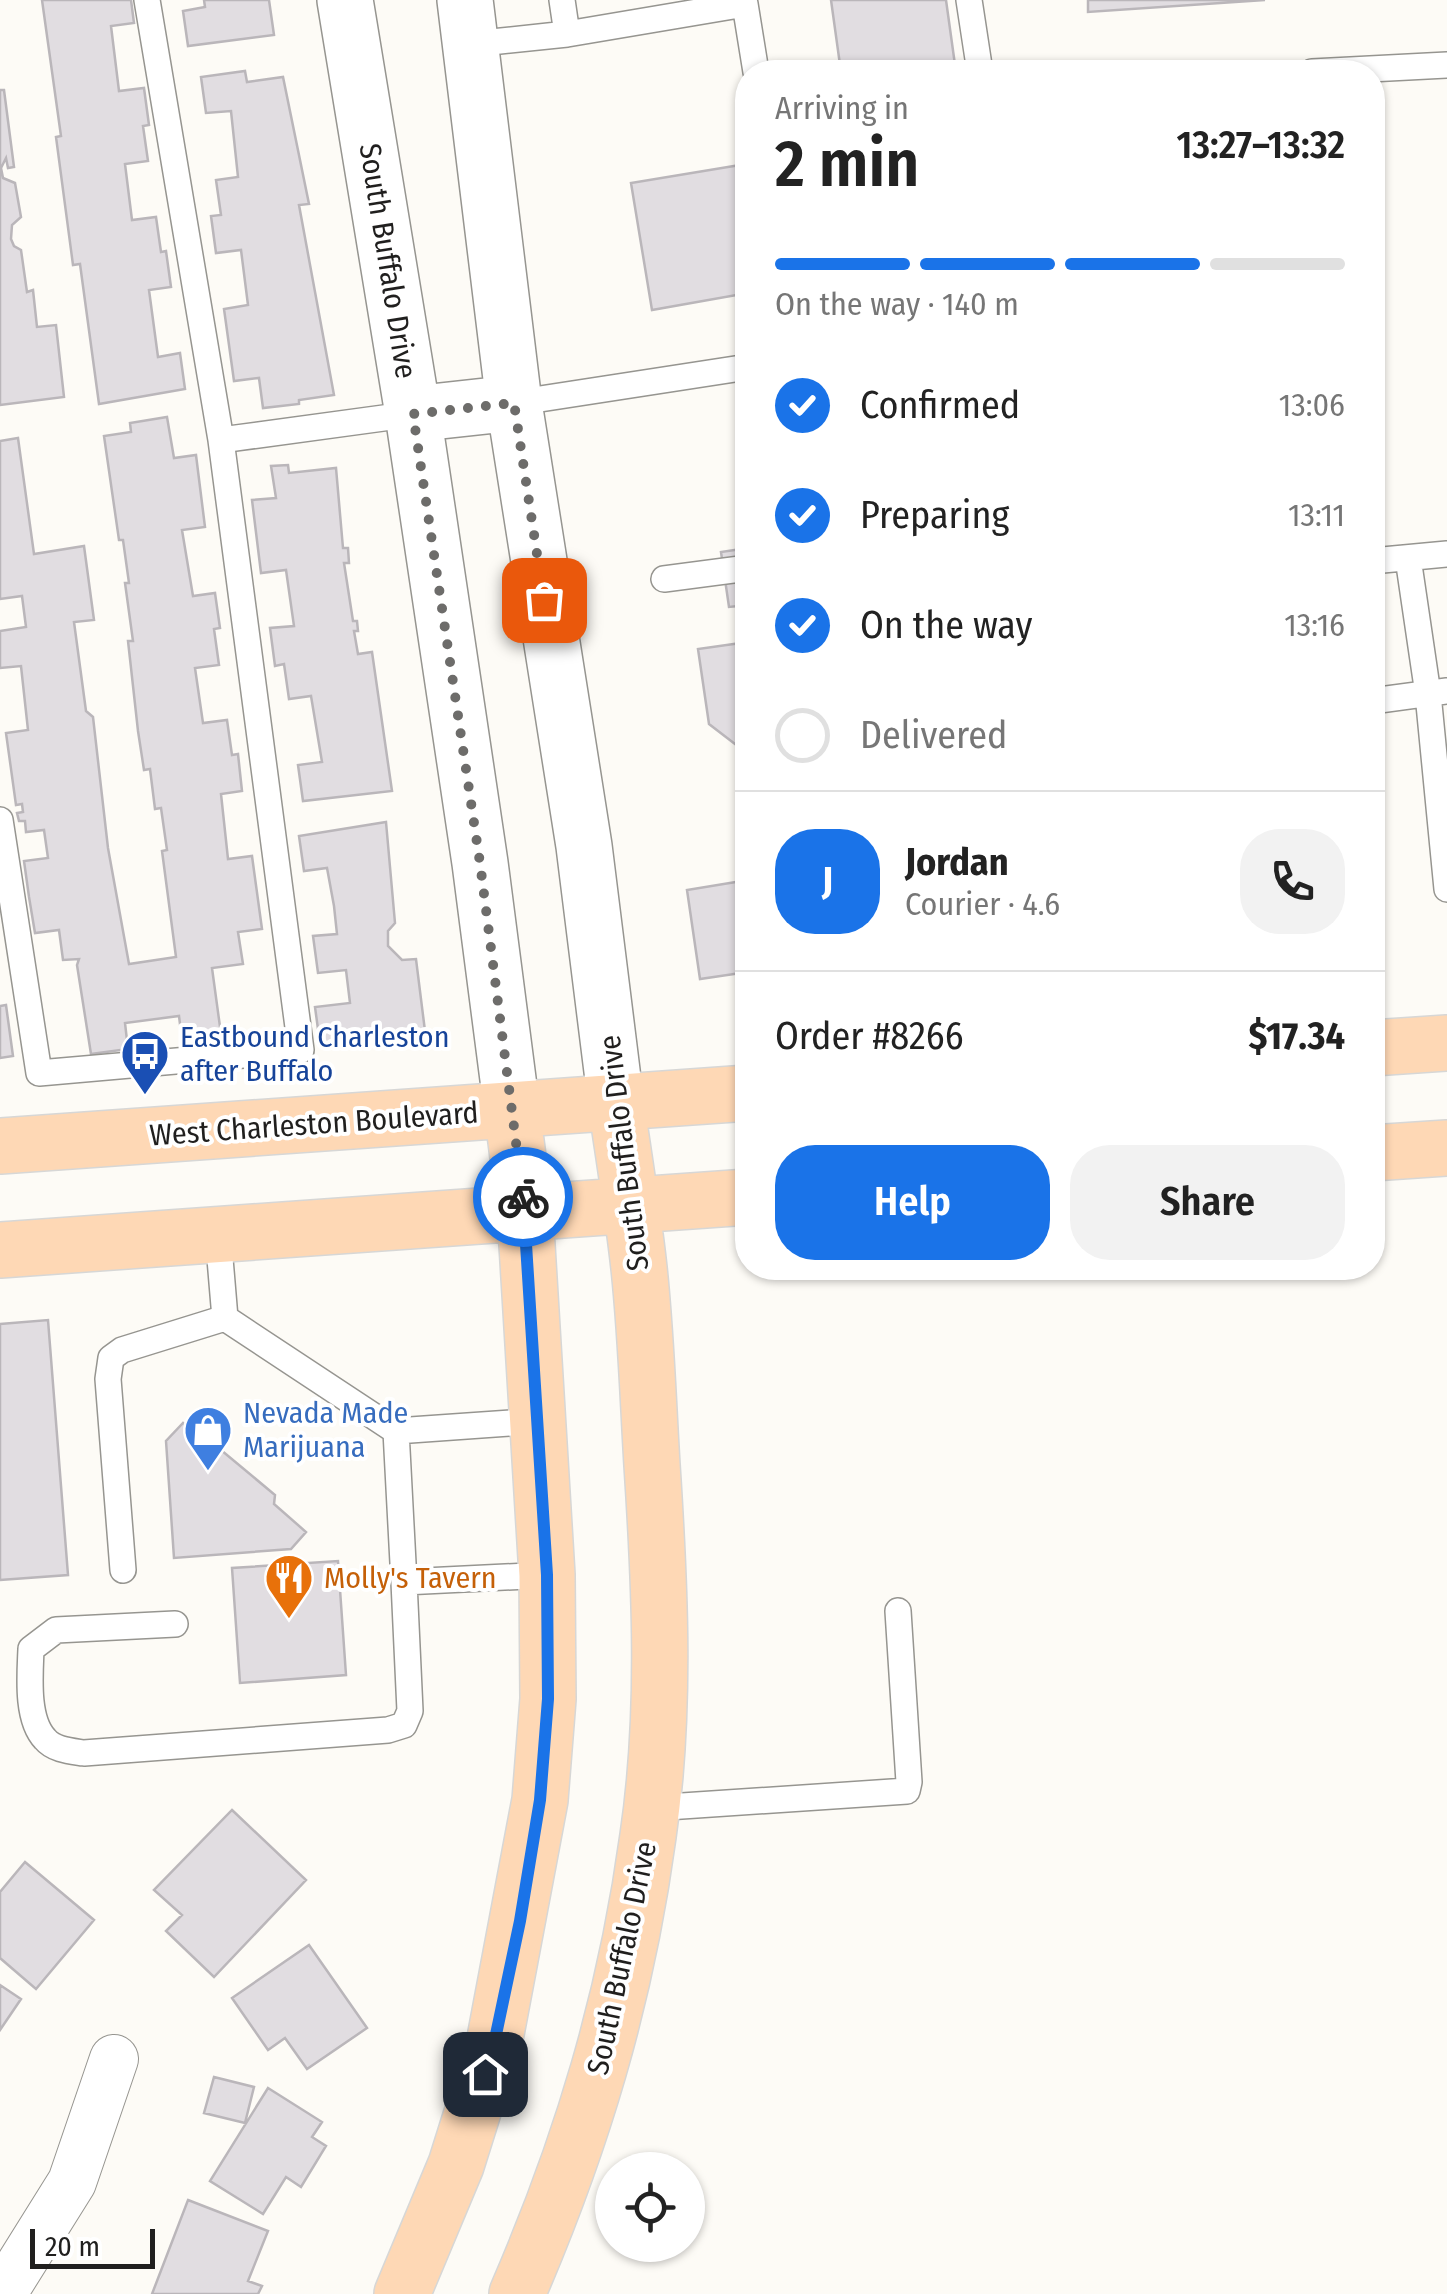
<!DOCTYPE html>
<html lang="en">
<head>
<meta charset="utf-8">
<style>
	:root { --surface:#fff; --page:#f2f2f2; --text:#222; --muted:#767676; --line:#e0e0e0; --accent:#1a73e8 }
	body { margin:0; font-family:"Fira Sans Condensed",sans-serif; background:var(--page); color:var(--text); height:100vh; display:flex; flex-direction:column; font-size:38px; white-space:nowrap }
	* { box-sizing:border-box; margin:0 }
	p { font-size:32px; color:var(--muted) }
	.icon { flex:none; width:55px; height:55px; fill:none; stroke:currentColor; stroke-width:2; stroke-linecap:round; stroke-linejoin:round }
	.map { position:relative; flex:1; overflow:hidden }
	.drawer { position:absolute; left:735px; top:60px; width:650px; height:1220px; display:flex; flex-direction:column; background:var(--surface); border-radius:40px; box-shadow:0 2px 8px #0004 }
	.drawer>* { flex:none }
	.tools { position:absolute; left:595px; top:2152px; display:grid; gap:20px }
	.tools a { display:grid; place-items:center; width:110px; height:110px; border-radius:50%; background:var(--surface); box-shadow:0 2px 8px #0004; font-size:50px }
	.scale { position:absolute; left:30px; bottom:25px; width:125px; box-sizing:border-box; padding-left:10px; border:5px solid #201f1e; border-top:0; font-size:28px; line-height:35px; white-space:nowrap; color:#201f1e; -webkit-text-stroke:8px #fff; paint-order:stroke }
	.pin { position:absolute; display:grid; place-items:center; width:85px; height:85px; color:#fff; margin:-42px; border-radius:20px; box-shadow:0 5px 15px #0006 }
	.courier { position:absolute; display:grid; place-items:center; width:100px; height:100px; margin:-50px; border:8px solid #1a73e8; border-radius:50%; background:#fff; color:#222; box-shadow:0 2px 12px #0007 }
	.headline em { font-style:normal; font-weight:600 }
	.headline div { display:flex; flex-direction:column-reverse }
	.headline { display:flex; align-items:center; justify-content:space-between; height:170px; padding:0 40px }
	h1 { font-size:65px; font-weight:600; line-height:75px }
	.bar { display:grid; grid-template-columns:repeat(4,1fr); gap:15px 10px; align-content:center; height:120px; padding:0 40px }
	.bar i { height:12px; border-radius:8px; background:var(--line) }
	.bar .selected { background:var(--accent) }
	.bar p { grid-column:span 4 }
	.line { display:flex; align-items:center; gap:25px; padding:0 40px; border-top:2px solid var(--line) }
	.line div { flex:1 }
	.round { display:grid; place-items:center; flex:none; width:105px; height:105px; border-radius:40px; background:var(--page) }
	ol { padding:0 40px; list-style:none }
	li { display:flex; align-items:center; gap:30px; height:110px }
	li p { margin-inline-start:auto }
	li .icon { padding:10px; border-radius:50%; background:var(--accent); color:#fff; stroke-width:4 }
	li:last-child { color:var(--muted) }
	li i { width:55px; height:55px; border:5px solid var(--line); border-radius:50% }
	.primary-button { display:flex; gap:20px; margin-top:auto; padding:20px 40px }
	.primary-button a { flex:1; height:115px; border-radius:40px; background:var(--accent); color:#fff; font-size:40px; font-weight:600; line-height:115px; text-align:center }
	.primary-button a+a { background:var(--page); color:var(--text) }
	.map>svg:first-child { display:block }
</style>
</head>
<body>
<div class="map">
<svg width="1447" height="2294" viewBox="0 0 1447 2294">
	<rect width="100%" height="100%" fill="#fdfbf6"/>
	<path fill="#e1dde1" stroke="#bab6ba" stroke-width="2.5" d="M42,0h89l3,23 -23,3 8,65 25,-3 5,37 -6,1 5,35 -23,3 7,56 24,-3 5,35 5,-1 5,36 -22,3 9,67 22,-4 5,36 -86,15 -19,-140 -7,1 -17,-128 5,-1z
		M204,0h65l5,35 -86,11 -5,-35 22,-4z
		M831,0h115l10,72h-115z
		M1088,0h177l-177,12z
		M245,71l2,11 36,-5 26,127 -10,1 35,190 -35,5v4l-36,4 -4,-30 -25,3 -10,-72 24,-4 -7,-55 -25,3 -5,-37 10,-1 -5,-35 22,-3 -7,-66 -25,2 -5,-36z
		M0,90h4l10,77 -6,1 -2,-10 -5,10 2,10 12,5 6,34 -9,8 -1,14 3,7 7,4 6,42 6,-2 4,37 19,-2 8,72 -64,8z
		M746,164l2,129 -96,17 -21,-127z
		M167,417l7,41 22,-3 9,72 -23,3 11,66 22,-3 5,35 -6,1 5,36 -24,3 8,55 24,-3 5,35 6,-1 4,37 -21,3 7,65 24,-3 10,73 -24,3 5,32 -31,4 9,66 -39,6 -3,-24 -54,7 3,26 -37,5 -14,-89 2,-6 -16,1 -4,-30 -24,3 -6,-36 -5,-36 24,-3 -4,-28 -18,2 -1,-11h-6l-2,-8 6,-1 -1,-8 -6,1 -10,-72 22,-3 -7,-64 -21,2v-37l26,-4 -4,-31 -22,3v-158l18,-3 16,116 50,-8 10,74 -20,2 12,89 7,6 15,131 21,116 47,-7 -14,-106 5,-1 -6,-42 -6,1 -5,-40 -6,1 -6,-39 -10,-90h5l-8,-58h4l-6,-43h-4l-15,-104 27,-4 -1,-9z
		M288,465l1,8 47,-5 7,80h5l1,15h-5l9,58h4l1,10h-4l4,23 14,-2 20,139 -89,10 -5,-36 24,-3 -11,-66 -22,3 -5,-35 -9,2 -5,-38 24,-2 -8,-56 -25,3 -9,-73 24,-2 -5,-32z
		M748,548v57l-19,2 -8,-55z
		M748,642v112l-39,-30 -11,-75z
		M386,822l9,101 -7,8v15l14,14 14,-1 9,72 -105,13 -5,-37 35,-4 -4,-33 -28,3 -5,-37 24,-2 -3,-28 -7,-38 -23,3 -5,-35z
		M748,880v92l-48,7 -13,-89z
		M6,1005l7,51 -13,2v-52z
		M48,1320l20,255 -68,5v-256z
		M183,1423l29,27h9l54,45 -1,9 32,28 -15,17 -117,9 -8,-117z
		M338,1561l8,114 -106,8 -8,-115z
		M232,1810l74,70 -92,97 -48,-46 16,-16 -28,-25z
		M25,1862l69,58 -58,69 -36,-31v-66z
		M309,1945l58,83 -60,41 -22,-31 -17,12 -36,-52z
		M0,1985l21,14 -21,31z
		M214,2077l40,10 -9,36 -41,-10z
		M268,2088l54,34 -10,15 14,9 -25,41 -15,-10 -23,37 -53,-33z
		M188,2200l80,31 -20,50 14,5 -4,8h-106z"/>
	<g fill="none" stroke-linecap="round" stroke-linejoin="round">
		<g stroke="#969590" stroke-width="28">
			<path id="service" d="M562,0l5,34
				M969,0l11,72
				M472,44l95,-10 178,-30 11,68
				M1312,72l135,-7
				M514,403l234,-36
				M221,440l192,-26
				M1408,558l20,136 19,195
				M1372,561l75,-7
				M664,579l84,-11
				M1372,701l75,-10
				M0,820l39,253 262,-23 -80,-610 -74,-440
				M218,1235l7,83 171,113 142,-10
				M396,1431l8,151 143,-7
				M123,1570l-15,-191 3,-21 11,-8 103,-32
				M175,1624l-119,6 -25,19c-1,26 -5,70 14,90 9,11 26,12 39,14l304,-23 16,-5 6,-14 -6,-129
				M652,1808l255,-17 2,-9 -11,-171"/>
		</g>
		<g stroke="#969590" stroke-width="50">
			<path id="minor" d="M2,2294l70,-112 42,-123"/>
		</g>
		<g stroke="#969590" stroke-width="58">
			<path id="secondary" d="M345,0l68,414 67,449 32,247
				M465,0l49,403 70,443 32,257
				M413,414l101,-11"/>
		</g>
		<g stroke="#d7d7d6" stroke-width="58">
			<path id="primary" d="M1372,1048l75,-5
				M0,1146l748,-53
				M1372,1153l75,-5
				M0,1250l748,-53
				M402,2294l54,-129 38,-121 46,-244 8,-101 -1,-124 -22,-363 -13,-102
				M517,2294c65,-150 109,-296 131,-458 18,-122 12,-249 4,-371 -4,-66 -6,-132 -13,-197 -6,-55 -15,-110 -23,-165"/>
		</g>
		<use href="#service" stroke="#fff" stroke-width="25"/>
		<use href="#minor" stroke="#fff" stroke-width="48"/>
		<use href="#secondary" stroke="#fff" stroke-width="55"/>
		<use href="#primary" stroke="#fed8b5" stroke-width="55"/>
	</g>
	<g fill="none" stroke-linecap="round" stroke-linejoin="round">
		<path stroke="#6d6c6a" stroke-width="10" stroke-dasharray="0 18" d="M523,1197l-43,-334 -67,-449 101,-11 30,197"/>
		<path stroke="#1a73e8" stroke-width="12" d="M485,2074l9,-30 26,-123 20,-121 8,-101 -1,-124 -24,-378"/>
	</g>
	<defs>
		<g id="bus-pin" transform="scale(2.5)"><path d="M0 17L-7.5 6A9.5 9.5 0 1 1 7.5 6Z" fill="#1a4fb4" stroke="#fff"/><path d="M-5-6H5V4H4V6H2V4H-2V6H-4V4H-5ZM-3.5-4V0h7V-4ZM-3.5 1.2v1.5H-2V1.2ZM2 1.2v1.5H3.5V1.2Z" fill="#fff"/></g>
		<g id="shop-pin" transform="scale(2.5)"><path d="M0 17L-7.5 6A9.5 9.5 0 1 1 7.5 6Z" fill="#3f7fe0" stroke="#fff"/><path d="M-5-2.5h2.3a2.7 3.5 0 0 1 5.4 0H5L5.5 6h-11ZM-1.5-2.5h3a1.5 2.3 0 0 0-3 0Z" fill="#fff"/></g>
		<g id="restaurant-pin" transform="scale(2.5)"><path d="M0 17L-7.5 6A9.5 9.5 0 1 1 7.5 6Z" fill="#e8710a" stroke="#fff"/><path d="M-5-6h1v4h1v-4h1v4h1v-4h1v5L-1.5 .5V6h-2V.5L-5-1ZM5-6V6H3V1.5H1.5Q1.5-4 5-6Z" fill="#fff"/></g>
	</defs>
	<g fill-rule="evenodd">
		<use href="#bus-pin" x="145" y="1054"/>
		<use href="#shop-pin" x="208" y="1430"/>
		<use href="#restaurant-pin" x="289" y="1578"/>
	</g>
	<g text-anchor="middle" stroke-width="8" stroke-linejoin="round" paint-order="stroke">
		<g font-size="30" fill="#201f1e" stroke="#fff">
			<text transform="translate(388 261) rotate(81)" y="10">South Buffalo Drive</text>
			<text transform="translate(314 1124) rotate(-4)" y="10">West Charleston Boulevard</text>
			<text transform="translate(624 1153) rotate(-97)" y="10">South Buffalo Drive</text>
			<text transform="translate(622 1958) rotate(-78)" y="10">South Buffalo Drive</text>
		</g>
		<g font-size="30" fill="#164399" stroke="#fff" text-anchor="start">
			<text x="180" y="1047">Eastbound Charleston<tspan x="180" dy="34">after Buffalo</tspan></text>
		</g>
		<g font-size="30" fill="#366cbe" stroke="#fff" text-anchor="start">
			<text x="243" y="1423">Nevada Made<tspan x="243" dy="34">Marijuana</tspan></text>
		</g>
		<g font-size="30" fill="#c56008" stroke="#fff" text-anchor="start">
			<text x="324" y="1588">Molly's Tavern</text>
		</g>
	</g>
</svg>
<div class="tools">
<a><svg class="icon" aria-label="locate" viewBox="0 0 24 24"><circle cx="12" cy="12" r="6"/><path d="M12 2v4M12 18v4M2 12h4M18 12h4"/></svg></a>
</div>
<div class="scale">20 m</div>
<div class="pin" style="left:544px;top:600px;background:#ea580c"><svg class="icon" aria-label="bag" viewBox="0 0 24 24"><path d="M5 8h14l-1 12H6zM9 8a3 3 0 0 1 6 0"/></svg></div>
<div class="pin" style="left:485px;top:2074px;background:#1f2937"><svg class="icon" aria-label="home" viewBox="0 0 24 24"><path d="M3 11l9-7 9 7M6 9v11h12V9"/></svg></div>
<div class="courier" style="left:523px;top:1197px"><svg class="icon" aria-label="bike" viewBox="0 0 24 24"><circle cx="6" cy="16" r="4"/><circle cx="18" cy="16" r="4"/><path d="M6 16l4-8h5l3 8M10 8l3 8H6M13 5h3"/></svg></div>
<section class="drawer">
<div class="headline"><div><h1>2 min</h1><p>Arriving in</p></div><em>13:27–13:32</em></div>
<div class="bar"><i class="selected"></i><i class="selected"></i><i class="selected"></i><i></i><p>On the way · 140 m</p></div>
<ol>
<li><svg class="icon" aria-label="check" viewBox="0 0 24 24"><path d="M5 12l5 5 9-10"/></svg>Confirmed<p>13:06</p></li>
<li><svg class="icon" aria-label="check" viewBox="0 0 24 24"><path d="M5 12l5 5 9-10"/></svg>Preparing<p>13:11</p></li>
<li><svg class="icon" aria-label="check" viewBox="0 0 24 24"><path d="M5 12l5 5 9-10"/></svg>On the way<p>13:16</p></li>
<li><i></i>Delivered</li>
</ol>
<div class="line" style="height:180px"><b class="round" style="background:var(--accent);color:#fff">J</b><div><b>Jordan</b><p>Courier · 4.6</p></div><a class="round"><svg class="icon" aria-label="phone" viewBox="0 0 24 24"><path d="M5 4h4l2 5-3 2q2 4 5 5l2-3 5 2v4C11 20 4 13 5 4z"/></svg></a></div>
<div class="line" style="height:130px"><div>Order #8266</div><b>$17.34</b></div>
<div class="primary-button"><a>Help</a><a>Share</a></div>
</section>
</div>
</body>
</html>
